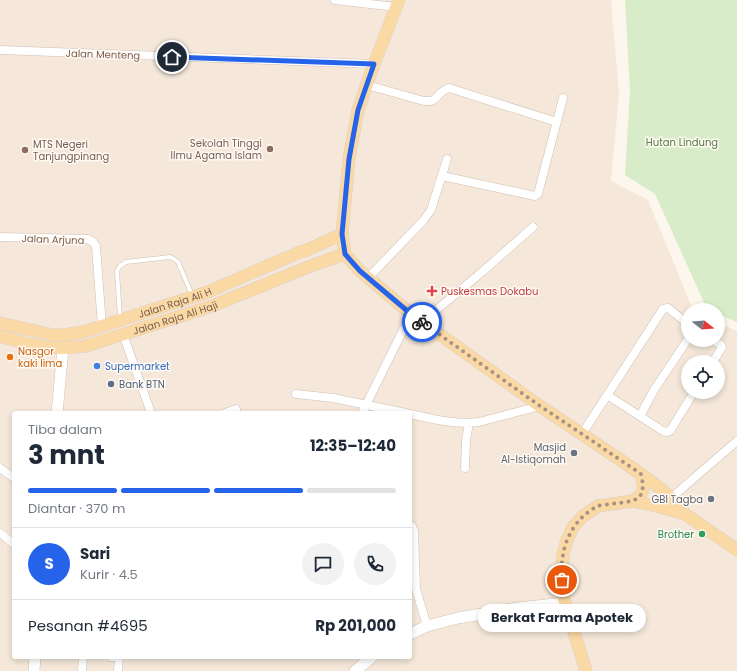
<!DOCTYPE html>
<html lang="id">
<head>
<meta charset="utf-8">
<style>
	:root { --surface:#fff; --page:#f2f2f3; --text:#1f2937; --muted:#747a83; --line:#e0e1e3; --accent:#2563eb }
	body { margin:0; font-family:Poppins,sans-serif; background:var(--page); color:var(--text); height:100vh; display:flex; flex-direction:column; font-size:15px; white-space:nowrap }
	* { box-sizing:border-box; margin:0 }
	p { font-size:13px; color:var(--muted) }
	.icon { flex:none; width:22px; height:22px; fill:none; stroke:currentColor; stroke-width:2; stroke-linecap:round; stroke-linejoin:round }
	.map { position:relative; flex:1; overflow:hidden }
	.side { position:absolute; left:12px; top:411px; width:400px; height:248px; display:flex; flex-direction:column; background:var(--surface); border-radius:4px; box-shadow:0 2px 6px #0003 }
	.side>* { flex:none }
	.needle { width:26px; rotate:107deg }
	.fabs { position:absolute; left:681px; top:303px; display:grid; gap:8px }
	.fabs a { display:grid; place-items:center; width:44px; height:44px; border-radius:50%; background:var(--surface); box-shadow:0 2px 6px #0003; font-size:20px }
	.pin { position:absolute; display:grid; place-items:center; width:34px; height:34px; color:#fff; margin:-17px; border:2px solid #fff; border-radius:50%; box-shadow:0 1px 4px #0007 }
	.courier { position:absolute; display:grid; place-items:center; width:40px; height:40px; margin:-20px; border:3px solid #2563eb; border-radius:50%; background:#fff; color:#222; box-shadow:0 1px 5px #0007 }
	.bubble { position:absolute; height:28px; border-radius:14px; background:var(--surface); box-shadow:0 2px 6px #0003; font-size:13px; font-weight:700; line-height:28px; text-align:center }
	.overview em { font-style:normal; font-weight:700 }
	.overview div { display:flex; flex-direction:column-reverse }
	.overview { display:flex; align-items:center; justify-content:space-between; height:68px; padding:0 16px }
	h1 { font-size:26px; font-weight:700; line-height:30px }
	.bar { display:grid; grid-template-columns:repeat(4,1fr); gap:6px 4px; align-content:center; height:48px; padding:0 16px }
	.bar i { height:5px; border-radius:3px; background:var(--line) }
	.bar .on { background:var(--accent) }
	.bar p { grid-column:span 4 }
	.line { display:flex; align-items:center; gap:10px; padding:0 16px; border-top:1px solid var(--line) }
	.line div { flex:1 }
	.round { display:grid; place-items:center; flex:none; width:42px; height:42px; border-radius:21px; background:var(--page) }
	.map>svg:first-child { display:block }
</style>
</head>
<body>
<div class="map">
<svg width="737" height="671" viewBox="0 0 737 671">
	<rect width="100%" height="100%" fill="#fdf6ec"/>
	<path fill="#f5e8da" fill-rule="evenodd" d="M0,0h611l8,94 -8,87 37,19 45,110h-5v30h30v-17l19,8v340h-737zM688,362h30v30h-30zM14,413h396v244h-396z"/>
	<path fill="#d8ecc9" d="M625,0h112v322l-19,-8v-4l-11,-1 -52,-115 -30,-19 5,-84z"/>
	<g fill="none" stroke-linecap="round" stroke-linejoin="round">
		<g stroke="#d1beb0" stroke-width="5">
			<path id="lane" d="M120,318l-3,-47 3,-5 6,-4 44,-5 4,2 4,3 14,33"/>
		</g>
		<g stroke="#d1beb0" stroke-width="9">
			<path id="street" d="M335,0l61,7
				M0,50l374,14
				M367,85l57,16c2,0 5,0 7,0 7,-2 8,-10 18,-13l108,34
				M442,176l93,20 3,-2 25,-96
				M0,237l88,2 5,3 3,4 6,80
				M368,278l55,-57 8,-11 16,-51
				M422,322l60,-50 51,-45
				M123,334l28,79
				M713,340l8,5 1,2 -9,15
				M296,394l37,4 73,15
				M607,395l56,36 4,1 3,-1 24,-39
				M225,413l11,-4
				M362,413l49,-99
				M410,414c23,5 45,11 69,8l61,-16
				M640,416l14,-26 34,-51
				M582,434l81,-125 5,-1 20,16
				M0,468l14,10
				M465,468l1,-28 3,-17
				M671,498l66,-57
				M410,525l2,1 2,5 2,58 11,37
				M0,533l14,11
				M111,657l8,1
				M82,671l1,-14
				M118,671l1,-14"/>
		</g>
		<g stroke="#d6c0b0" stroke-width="12">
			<path id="secondary" d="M57,413l6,-65
				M410,634l17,-8 31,-8 60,-10 47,-5
				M34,671l1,-14
				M355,671l17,-14"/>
		</g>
		<g stroke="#dad1cd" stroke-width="13">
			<g id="primary">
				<path d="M399,0l-25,64 -16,46 -9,49 -7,75 3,20 15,17 51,43 129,92 42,28 59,40 20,15 10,9 14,16 52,36"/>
				<path id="s1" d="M0,323l53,12h11l19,-3 122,-39 95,-41 5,-1 37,-17"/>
				<path id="s2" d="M0,336l28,8 18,3 17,1 23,-2 126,-40 101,-41 32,-11"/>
				<path d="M633,501c13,-9 11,-12 8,-27"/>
				<path d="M586,671l-21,-68 -3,-15v-17l1,-17 4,-14 6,-13 10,-11 15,-10 35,-5 23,5 29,8"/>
			</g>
		</g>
		<use href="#lane" stroke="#fff" stroke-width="4"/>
		<use href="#street" stroke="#fff" stroke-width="8"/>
		<use href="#secondary" stroke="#fff" stroke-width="11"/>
		<use href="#primary" stroke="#fbd9a5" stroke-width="12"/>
	</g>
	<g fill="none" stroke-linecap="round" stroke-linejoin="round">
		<path stroke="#a89285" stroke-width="4" stroke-dasharray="0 7.2" d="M422,322l118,84 42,28 59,40c7,29 -8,27 -31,30 -4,1 -9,1 -12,2 -19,9 -32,29 -35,49 -2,8 -1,16 -1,25"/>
		<path stroke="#2563eb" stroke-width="5" d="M172,57l202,7 -16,46 -9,49 -7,75 3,20 15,17 51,43 11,8"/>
	</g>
	<g fill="#8d6e63" stroke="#fffaf3" stroke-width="1.5">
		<circle cx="270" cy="149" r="4"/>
		<circle cx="25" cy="150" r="4"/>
	</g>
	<path fill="#e0444e" stroke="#fffaf3" stroke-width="1.5" d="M430 285h4v4h4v4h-4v4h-4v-4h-4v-4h4z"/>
	<circle fill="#e8710a" stroke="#fffaf3" stroke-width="1.5" cx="10" cy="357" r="4"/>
	<circle fill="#3f7fe0" stroke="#fffaf3" stroke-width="1.5" cx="97" cy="366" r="4"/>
	<circle fill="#5c6f8a" stroke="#fffaf3" stroke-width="1.5" cx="111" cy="384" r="4"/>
	<g fill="#6b7280" stroke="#fffaf3" stroke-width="1.5">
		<circle cx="574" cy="453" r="4"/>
		<circle cx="711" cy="499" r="4"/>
	</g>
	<circle fill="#2e9e5b" stroke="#fffaf3" stroke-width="1.5" cx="702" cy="534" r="4"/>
	<g text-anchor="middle" stroke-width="3" stroke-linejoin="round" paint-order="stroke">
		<g font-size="10" fill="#7a5c4d" stroke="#fffaf3">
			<text transform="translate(103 54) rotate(2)" y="4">Jalan Menteng</text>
			<text transform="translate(53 239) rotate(2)" y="4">Jalan Arjuna</text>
			<text dy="4" stroke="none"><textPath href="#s1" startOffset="181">Jalan Raja Ali H</textPath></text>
			<text dy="4" stroke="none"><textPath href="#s2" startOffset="181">Jalan Raja Ali Haji</textPath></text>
		</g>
		<g font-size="10" fill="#537a41" stroke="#fffaf3">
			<text x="682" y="146">Hutan Lindung</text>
		</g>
		<g font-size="10" fill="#785e54" stroke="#fffaf3" text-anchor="end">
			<text x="262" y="147">Sekolah Tinggi<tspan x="262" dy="12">Ilmu Agama Islam</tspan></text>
			<text x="33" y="148" text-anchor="start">MTS Negeri<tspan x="33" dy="12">Tanjungpinang</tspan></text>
		</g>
		<g font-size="10" fill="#be3a42" stroke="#fffaf3" text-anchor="start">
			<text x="441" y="295">Puskesmas Dokabu</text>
		</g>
		<g font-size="10" fill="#c56008" stroke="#fffaf3" text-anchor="start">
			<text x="18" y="355">Nasgor<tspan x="18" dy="12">kaki lima</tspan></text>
		</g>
		<g font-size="10" fill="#366cbe" stroke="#fffaf3" text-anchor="start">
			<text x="105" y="370">Supermarket</text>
		</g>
		<g font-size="10" fill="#4e5e75" stroke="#fffaf3" text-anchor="start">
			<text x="119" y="388">Bank BTN</text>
		</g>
		<g font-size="10" fill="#5b616d" stroke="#fffaf3" text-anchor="end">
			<text x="566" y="451">Masjid<tspan x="566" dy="12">Al-Istiqomah</tspan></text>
			<text x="703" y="503">GBI Tagba</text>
		</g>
		<g font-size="10" fill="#27864d" stroke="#fffaf3" text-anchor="end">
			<text x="694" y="538">Brother</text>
		</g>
	</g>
</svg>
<div class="fabs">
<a><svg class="needle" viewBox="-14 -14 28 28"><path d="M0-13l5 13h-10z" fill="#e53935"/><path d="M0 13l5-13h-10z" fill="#747a83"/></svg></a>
<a><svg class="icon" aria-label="locate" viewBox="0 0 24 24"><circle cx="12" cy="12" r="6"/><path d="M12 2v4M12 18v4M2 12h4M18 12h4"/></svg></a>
</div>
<div class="pin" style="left:562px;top:580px;background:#ea580c"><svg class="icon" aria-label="bag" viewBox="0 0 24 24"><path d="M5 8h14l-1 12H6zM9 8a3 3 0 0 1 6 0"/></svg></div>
<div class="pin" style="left:172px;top:57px;background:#1f2937"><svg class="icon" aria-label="home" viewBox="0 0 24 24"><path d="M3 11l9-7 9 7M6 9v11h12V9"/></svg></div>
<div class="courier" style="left:422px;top:322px"><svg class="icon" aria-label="bike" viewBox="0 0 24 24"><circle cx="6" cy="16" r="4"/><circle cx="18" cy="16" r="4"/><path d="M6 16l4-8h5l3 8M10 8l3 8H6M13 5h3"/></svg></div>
<div class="bubble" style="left:478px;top:604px;width:168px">Berkat Farma Apotek</div>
<section class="side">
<div class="overview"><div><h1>3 mnt</h1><p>Tiba dalam</p></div><em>12:35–12:40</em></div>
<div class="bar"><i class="on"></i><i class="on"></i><i class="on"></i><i></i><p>Diantar · 370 m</p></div>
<div class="line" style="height:72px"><b class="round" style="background:var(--accent);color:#fff">S</b><div><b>Sari</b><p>Kurir · 4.5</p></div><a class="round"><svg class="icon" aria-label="chat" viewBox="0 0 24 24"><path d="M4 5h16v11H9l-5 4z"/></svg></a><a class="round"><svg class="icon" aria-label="phone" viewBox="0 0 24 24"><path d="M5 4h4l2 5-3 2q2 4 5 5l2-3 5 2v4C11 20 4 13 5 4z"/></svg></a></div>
<div class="line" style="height:52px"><div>Pesanan #4695</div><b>Rp 201,000</b></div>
</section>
</div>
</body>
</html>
